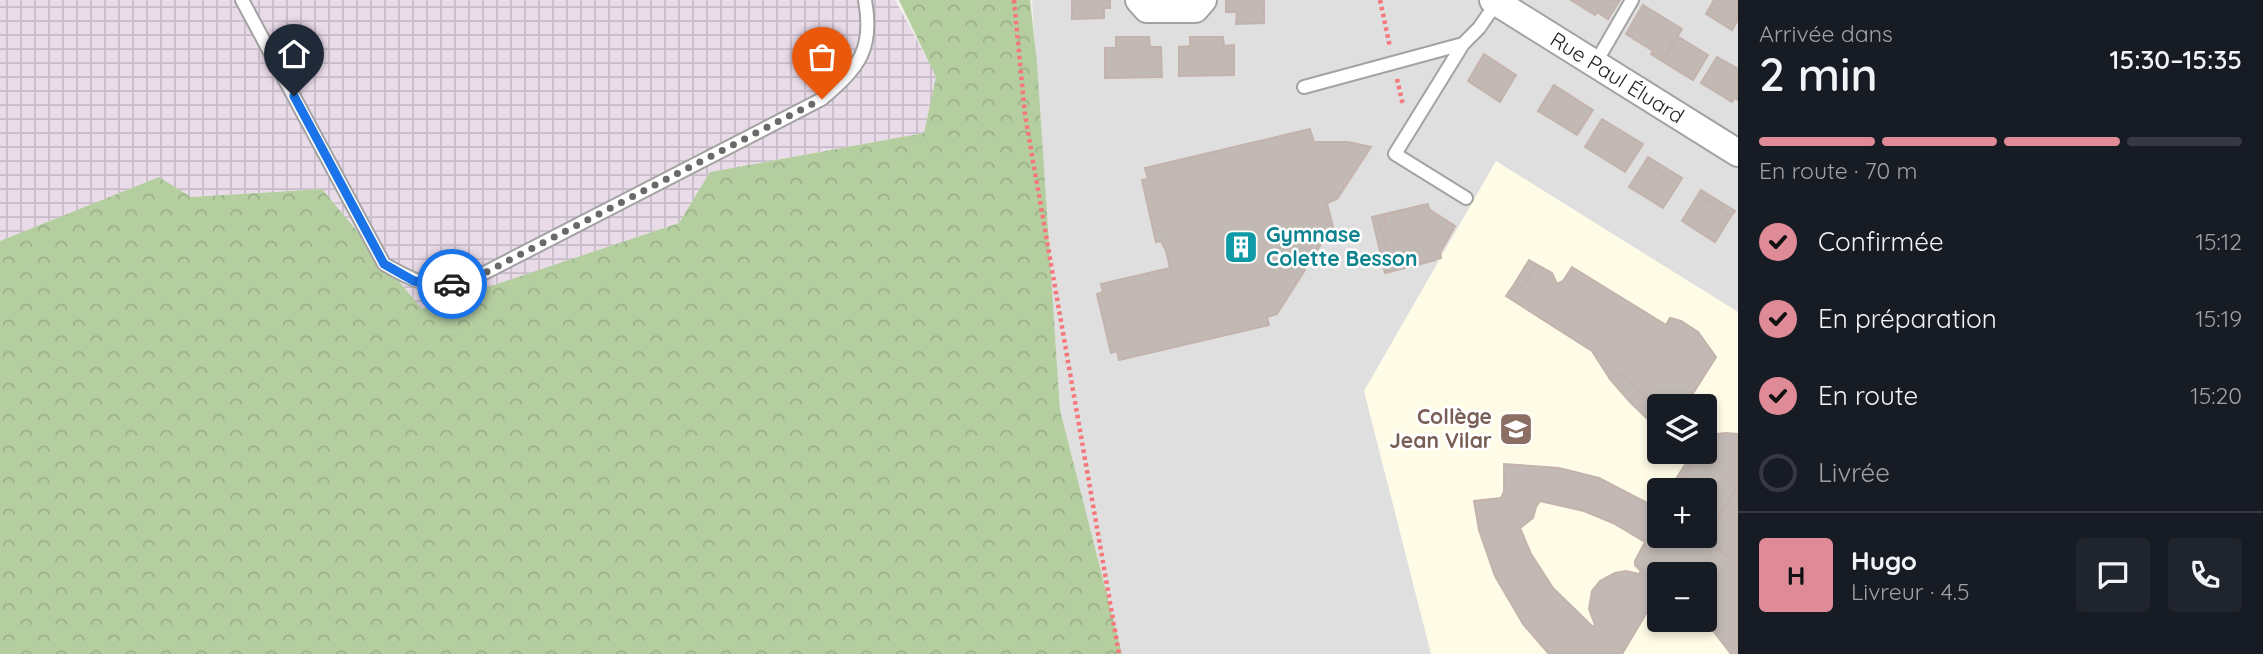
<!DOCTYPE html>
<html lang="fr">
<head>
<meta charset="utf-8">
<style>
	:root { --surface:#171b24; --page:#20242c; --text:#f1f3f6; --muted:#9ea1a6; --line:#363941; --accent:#df8a97 }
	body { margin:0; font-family:Quicksand,sans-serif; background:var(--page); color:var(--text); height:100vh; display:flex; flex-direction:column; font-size:26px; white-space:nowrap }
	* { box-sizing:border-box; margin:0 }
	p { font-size:23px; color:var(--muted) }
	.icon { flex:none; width:38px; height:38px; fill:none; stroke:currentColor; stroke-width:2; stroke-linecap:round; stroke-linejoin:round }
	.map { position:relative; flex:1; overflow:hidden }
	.sheet { display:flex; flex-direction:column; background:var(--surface); width:525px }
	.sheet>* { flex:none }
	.tools { position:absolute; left:1647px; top:394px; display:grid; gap:14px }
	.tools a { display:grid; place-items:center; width:70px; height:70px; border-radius:7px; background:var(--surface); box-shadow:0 4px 10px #0003; font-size:35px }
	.pin { position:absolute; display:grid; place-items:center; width:60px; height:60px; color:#fff; margin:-72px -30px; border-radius:50% 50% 50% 0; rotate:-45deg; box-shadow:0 0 7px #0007 }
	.pin .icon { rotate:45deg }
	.courier { position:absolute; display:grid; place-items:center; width:70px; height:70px; margin:-35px; border:5px solid #1a73e8; border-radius:50%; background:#fff; color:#222; box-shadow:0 2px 9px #0007 }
	.overview em { font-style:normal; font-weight:600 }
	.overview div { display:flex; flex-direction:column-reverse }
	.overview { display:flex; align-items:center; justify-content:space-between; height:119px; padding:0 21px }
	h1 { font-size:46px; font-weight:600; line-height:52px }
	.bar { display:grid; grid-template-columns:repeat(4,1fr); gap:10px 7px; align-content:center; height:84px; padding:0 21px }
	.bar i { height:9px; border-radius:5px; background:var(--line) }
	.bar .on { background:var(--accent) }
	.bar p { grid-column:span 4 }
	.line { display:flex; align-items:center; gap:18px; padding:0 21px; border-top:2px solid var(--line) }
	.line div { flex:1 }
	.round { display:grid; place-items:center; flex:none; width:74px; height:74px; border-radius:7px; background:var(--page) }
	ol { padding:0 21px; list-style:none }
	li { display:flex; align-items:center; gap:21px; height:77px }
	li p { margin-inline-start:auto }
	li .icon { padding:7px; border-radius:50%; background:var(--accent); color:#111; stroke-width:4 }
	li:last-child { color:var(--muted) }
	li i { width:38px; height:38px; border:4px solid var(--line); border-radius:50% }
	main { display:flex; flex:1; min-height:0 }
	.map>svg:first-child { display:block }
</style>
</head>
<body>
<main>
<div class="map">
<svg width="1738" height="654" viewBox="0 0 1738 654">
	<defs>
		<pattern id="industrial-grid" width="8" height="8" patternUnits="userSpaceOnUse" patternTransform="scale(1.75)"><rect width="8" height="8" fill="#eadbe9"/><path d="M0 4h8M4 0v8" fill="none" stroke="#c8bcc8"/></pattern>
		<pattern id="forest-crowns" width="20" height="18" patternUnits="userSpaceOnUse" patternTransform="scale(1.75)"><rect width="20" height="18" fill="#b4cea0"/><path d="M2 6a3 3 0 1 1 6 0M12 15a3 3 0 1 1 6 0" fill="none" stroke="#9ab18a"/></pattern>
	</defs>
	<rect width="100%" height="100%" fill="#f1eee9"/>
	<path fill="#e0dfdf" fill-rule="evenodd" d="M1032,0h706v654h-616l-62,-244zM1659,406h45v46h-45zM1659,490h45v46h-45zM1659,574h45v46h-45z"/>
	<path fill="url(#industrial-grid)" d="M0,0h895l42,77 -13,56 -214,39 -31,51 -257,86 -100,-120 -131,8 -32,-20 -159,64z"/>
	<path fill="#fefbe6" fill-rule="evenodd" d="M1496,161l242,151v342h-307l-67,-263zM1659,406h45v46h-45zM1659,490h45v46h-45zM1659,574h45v46h-45z"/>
	<path fill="url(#forest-crowns)" d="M899,0h131l7,63 23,347 62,244h-1122v-413l159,-64 32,20 131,-8 100,120 257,-86 31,-51 214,-39 12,-56z"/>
	<path fill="#c2b9b5" stroke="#c3b3ac" stroke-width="2" fill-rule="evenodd" d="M1072,0h38v8h-6v10l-32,1z
		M1226,0h38v23l-28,1 1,-12h-11z
		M1571,0h49l-12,19 -11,-7 -2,3z
		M1714,0h24v20l-6,10 -26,-16z
		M1643,5l39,24 -20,32 -11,-7 2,-3 -27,-17z
		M1677,36l31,19 -15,25 -31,-19z
		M1116,37h33l1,10h11l1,30 -57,1v-30h11z
		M1190,37h33l1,9 10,-1v30l-55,1v-29l11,-1z
		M1484,54l32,21 -16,27 -32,-21z
		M1717,57l21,12v31l-3,-2 -3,4 -31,-19z
		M1554,85l39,25 -16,25 -39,-24z
		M1602,119l41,25 -18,28 -40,-25z
		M1310,129l4,13h34l23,5 -34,52 -10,4 6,24 -18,26h-7l-7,11 4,6 -28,44 -10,3 2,8 -150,35 -2,-9 -6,2 -14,-59 6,-2 -2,-8 69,-16 -4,-17 -5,-10 -5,1 -14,-62 6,-1 -3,-11z
		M1648,157l34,21 -3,5 -34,-21z
		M1645,162l34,21 -16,25 -34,-21z
		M1701,190l34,21 -4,5 -33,-21z
		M1698,195l33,21 -16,26 -33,-21z
		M1428,204l1,5 26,17 -15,27 1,5 -44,11 -2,-9 -5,2 -10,-38 6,-1 -2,-8z
		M1423,205l-39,10 2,8 -6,1 10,38 5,-2 2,9 39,-9 -51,13 -13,-56z
		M1529,260l7,4 -14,23 -7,-4z
		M1536,264l16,9 5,11 6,-3 9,-14 94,58 4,-7 11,3 17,11 18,25 -31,49h-26v6l-36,-39 -13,6 -18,-28 -86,-55 9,-13 7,4z
		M1623,373l36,39v18l-29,-28 -20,-23z
		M1726,433l12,1v52l-33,53 33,25v90h-7l-27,-35v-45h-45v18l-37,62h-73l-26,-30 -28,-48 -16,-46 -5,-29 27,-3 3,-6v-28l55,4 40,10 60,31v27h45v-46h-28l25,-38h3l3,-9 10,-9zM1540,501l44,10 29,12 32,19 -10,19v4l6,6 -2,3 -13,-3 -11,2 -15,8 -8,10 -3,18 6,16 -2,2 -40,-39 -22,-34 -11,-26 13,-10 3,-11z
		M1693,452h8l-25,38h-7z
		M1738,486v78l-33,-25z"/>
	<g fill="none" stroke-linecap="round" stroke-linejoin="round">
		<g stroke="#a3a3a3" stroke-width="16">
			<path id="lane" d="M242,0l142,264c35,20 40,22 81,19l357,-184c37,-32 52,-49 43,-99
				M1463,44l-68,110 71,44
				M1595,64l37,-64
				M1304,87l159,-43 16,-16 18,-26"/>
		</g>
		<g stroke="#a3a3a3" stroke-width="30">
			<path id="street" d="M1139,0l8,9h48l8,-9
				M1493,0l245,153"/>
		</g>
		<path stroke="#f4787b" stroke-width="4.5" stroke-dasharray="3.5 3.5" stroke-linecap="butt" d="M1014,0l11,115 94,539
			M1380,0l10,47
			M1397,79l6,26"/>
		<use href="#lane" stroke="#fff" stroke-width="12"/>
		<use href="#street" stroke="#fff" stroke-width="26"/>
	</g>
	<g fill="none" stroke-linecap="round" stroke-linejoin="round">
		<path stroke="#6a6968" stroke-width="7" stroke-dasharray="0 12.6" d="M452,284l13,-1 357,-184"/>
		<path stroke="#1a73e8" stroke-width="9" d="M294,96l90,168 30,17 20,4 18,-1"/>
	</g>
	<defs>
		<g id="building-square" transform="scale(1.75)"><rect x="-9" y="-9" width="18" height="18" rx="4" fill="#0f9aa8" stroke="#fff"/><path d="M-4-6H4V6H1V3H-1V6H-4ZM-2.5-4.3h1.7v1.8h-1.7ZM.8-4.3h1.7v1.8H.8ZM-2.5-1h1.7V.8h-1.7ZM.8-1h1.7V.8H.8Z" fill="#fff"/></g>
		<g id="school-square" transform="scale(1.75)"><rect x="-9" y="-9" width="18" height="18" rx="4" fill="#8d6e63" stroke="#fff"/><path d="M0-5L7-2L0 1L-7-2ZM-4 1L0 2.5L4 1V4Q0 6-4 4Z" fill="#fff"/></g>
	</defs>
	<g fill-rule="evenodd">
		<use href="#building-square" x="1241" y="247"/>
		<use href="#school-square" x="1516" y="429"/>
	</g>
	<g text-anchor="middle" stroke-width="5" stroke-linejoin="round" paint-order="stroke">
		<g font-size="21" fill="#222" stroke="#fff">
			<text transform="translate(1617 78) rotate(32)" y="7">Rue Paul Éluard</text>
		</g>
		<g font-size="21" font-weight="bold" fill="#0d838f" stroke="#fff" text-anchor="start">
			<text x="1266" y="242">Gymnase<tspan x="1266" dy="24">Colette Besson</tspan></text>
		</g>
		<g font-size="21" font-weight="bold" fill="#785e54" stroke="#fff" text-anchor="end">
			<text x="1492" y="424">Collège<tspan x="1492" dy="24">Jean Vilar</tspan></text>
		</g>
	</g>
</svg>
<div class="tools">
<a><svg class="icon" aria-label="layers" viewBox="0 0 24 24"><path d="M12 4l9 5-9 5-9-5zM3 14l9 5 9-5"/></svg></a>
<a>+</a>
<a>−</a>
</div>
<div class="pin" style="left:822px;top:99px;background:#ea580c"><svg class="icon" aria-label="bag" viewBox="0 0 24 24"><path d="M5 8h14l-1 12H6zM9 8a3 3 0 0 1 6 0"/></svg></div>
<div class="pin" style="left:294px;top:96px;background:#1f2937"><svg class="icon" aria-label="home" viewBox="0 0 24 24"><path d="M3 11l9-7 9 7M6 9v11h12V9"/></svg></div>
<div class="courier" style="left:452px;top:284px"><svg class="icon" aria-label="car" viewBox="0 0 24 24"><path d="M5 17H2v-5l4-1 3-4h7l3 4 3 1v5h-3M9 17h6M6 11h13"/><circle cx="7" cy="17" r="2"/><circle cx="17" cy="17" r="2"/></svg></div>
</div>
<section class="sheet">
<div class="overview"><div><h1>2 min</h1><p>Arrivée dans</p></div><em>15:30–15:35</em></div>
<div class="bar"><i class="on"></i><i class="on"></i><i class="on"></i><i></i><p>En route · 70 m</p></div>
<ol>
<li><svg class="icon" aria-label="check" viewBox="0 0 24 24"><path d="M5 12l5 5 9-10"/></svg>Confirmée<p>15:12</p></li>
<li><svg class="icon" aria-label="check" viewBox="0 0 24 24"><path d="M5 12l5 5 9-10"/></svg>En préparation<p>15:19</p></li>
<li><svg class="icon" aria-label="check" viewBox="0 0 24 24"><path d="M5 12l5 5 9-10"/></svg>En route<p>15:20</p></li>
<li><i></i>Livrée</li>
</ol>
<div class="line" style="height:126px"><b class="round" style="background:var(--accent);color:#111">H</b><div><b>Hugo</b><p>Livreur · 4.5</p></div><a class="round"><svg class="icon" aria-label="chat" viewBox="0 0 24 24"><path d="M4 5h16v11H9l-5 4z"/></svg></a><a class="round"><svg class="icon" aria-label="phone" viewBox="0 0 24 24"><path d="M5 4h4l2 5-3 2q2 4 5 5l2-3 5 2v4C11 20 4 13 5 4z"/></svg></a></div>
</section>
</main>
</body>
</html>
